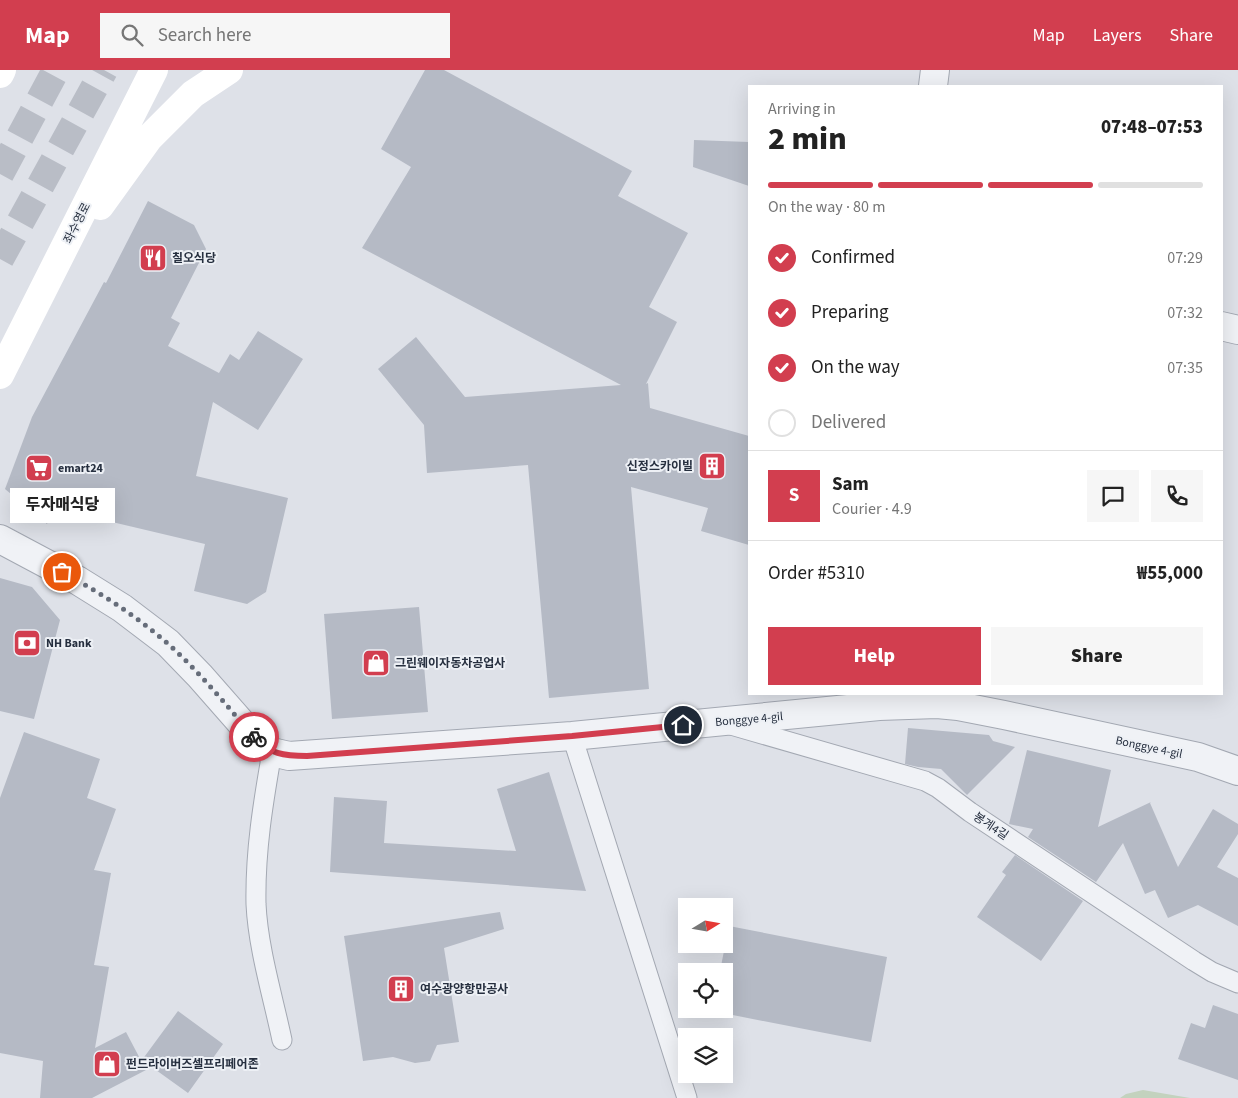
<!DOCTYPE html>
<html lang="en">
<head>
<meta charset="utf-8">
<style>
	:root { --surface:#fff; --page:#f6f6f6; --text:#222; --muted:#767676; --line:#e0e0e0; --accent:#d23e4f }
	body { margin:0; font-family:"Source Sans 3","Noto Sans KR",sans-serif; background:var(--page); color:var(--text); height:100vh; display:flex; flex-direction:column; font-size:19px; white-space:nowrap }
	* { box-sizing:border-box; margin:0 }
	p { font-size:16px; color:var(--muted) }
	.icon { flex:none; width:28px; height:28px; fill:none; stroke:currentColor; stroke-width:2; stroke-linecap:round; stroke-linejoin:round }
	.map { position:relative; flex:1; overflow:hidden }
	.panel { position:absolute; left:748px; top:15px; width:475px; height:610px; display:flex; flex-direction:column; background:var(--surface); border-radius:0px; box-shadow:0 5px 20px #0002 }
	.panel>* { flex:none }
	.needle { width:32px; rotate:79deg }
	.tools { position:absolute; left:678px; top:828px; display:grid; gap:10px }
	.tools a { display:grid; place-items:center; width:55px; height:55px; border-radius:0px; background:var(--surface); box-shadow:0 5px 20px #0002; font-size:25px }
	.pin { position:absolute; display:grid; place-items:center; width:42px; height:42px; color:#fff; margin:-21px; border:2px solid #fff; border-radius:50%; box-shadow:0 1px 5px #0007 }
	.courier { position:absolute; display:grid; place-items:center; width:50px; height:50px; margin:-25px; border:4px solid #d23e4f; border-radius:50%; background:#fff; color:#222; box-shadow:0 1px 6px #0007 }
	.bubble { position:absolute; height:35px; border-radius:0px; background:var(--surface); box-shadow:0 5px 20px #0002; font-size:16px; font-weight:800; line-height:35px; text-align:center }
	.head em { font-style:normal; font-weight:800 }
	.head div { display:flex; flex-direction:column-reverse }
	.head { display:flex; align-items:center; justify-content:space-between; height:85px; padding:0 20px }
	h1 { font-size:32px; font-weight:800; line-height:38px }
	.bar { display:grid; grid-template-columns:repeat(4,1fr); gap:8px 5px; align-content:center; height:60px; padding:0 20px }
	.bar i { height:6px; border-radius:4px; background:var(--line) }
	.bar .selected { background:var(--accent) }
	.bar p { grid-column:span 4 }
	.line { display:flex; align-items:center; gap:12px; padding:0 20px; border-top:1px solid var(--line) }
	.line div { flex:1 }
	.round { display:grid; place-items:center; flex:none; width:52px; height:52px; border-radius:0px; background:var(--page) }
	ol { padding:0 20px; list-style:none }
	li { display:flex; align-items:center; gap:15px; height:55px }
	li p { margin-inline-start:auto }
	li .icon { padding:5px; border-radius:50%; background:var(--accent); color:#fff; stroke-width:4 }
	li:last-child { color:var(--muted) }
	li i { width:28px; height:28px; border:2px solid var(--line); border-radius:50% }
	.cta { display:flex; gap:10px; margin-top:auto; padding:10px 20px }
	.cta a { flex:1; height:58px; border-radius:0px; background:var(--accent); color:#fff; font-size:20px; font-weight:800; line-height:58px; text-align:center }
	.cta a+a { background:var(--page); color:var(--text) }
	header { display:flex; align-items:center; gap:30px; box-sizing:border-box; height:70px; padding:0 25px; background:var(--accent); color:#fff }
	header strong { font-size:24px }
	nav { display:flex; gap:28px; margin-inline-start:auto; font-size:18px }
	.search { width:350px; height:45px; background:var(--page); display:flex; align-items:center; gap:12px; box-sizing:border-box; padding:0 18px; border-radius:0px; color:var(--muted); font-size:19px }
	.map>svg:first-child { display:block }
</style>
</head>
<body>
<header>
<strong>Map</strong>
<div class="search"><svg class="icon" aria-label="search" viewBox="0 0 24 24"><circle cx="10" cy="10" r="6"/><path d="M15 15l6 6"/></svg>Search here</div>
<nav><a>Map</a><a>Layers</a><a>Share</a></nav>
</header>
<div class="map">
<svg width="1238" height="1028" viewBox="0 0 1238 1028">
	<rect width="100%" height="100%" fill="#dee1e8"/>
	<path fill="#c3d2be" d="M1143,1020l47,8h1h-71l6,-4z"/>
	<path fill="#b5bac5" d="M425,0h19l188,101 -14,25 70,37 -39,74 28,15 -31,62 2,-1 2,25 99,28v109l-48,-14 7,-23 -77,-21 18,202 -100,9 -21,-233 -101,8 -3,-48 -46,-56 38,-32 49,60 156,-12 -259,-137 49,-81 -30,-18z
		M694,70l55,2v44l-56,-19z
		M148,131l46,24 12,24 -35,69 9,5 -12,23 51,27 11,-19 9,6 19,-29 45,28 -45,71 -45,-28 -17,74 92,22 -22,94 -19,12 -53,-13 11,-47 -152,-36 -6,16 -42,-35 27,-72 72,-135 2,1z
		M0,508l32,9 28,33 -26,99 -34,-8z
		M419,537l9,105 -96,7 -8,-105z
		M908,658l81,7 4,6 22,6 -48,48 -26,-26 -23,-2 -13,-3z
		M24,662l76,27 -13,39 29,11 -22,61 17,3 -17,92 15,2 -14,81 31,-16 20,38 -54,28h-52l3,-37 -43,-8v-255z
		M1027,680l84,20 -13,57 53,-25 -1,1 28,64 35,-58 25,15v10l-21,33 21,11v48l-40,-21 -30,13 -13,-28 -10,4 -22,-51 -27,39 -68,-45 5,-8 -24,-5z
		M549,702l37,119 -256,-19 4,-75 53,4 -3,42 132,8 -19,-62z
		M1015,785l68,46 -42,60 -64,-44 29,-42 -4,-3z
		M500,842l4,17 -60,19 15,94 -22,3 -7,16 -15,2 -22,-6 -30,4 -19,-125z
		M729,856l158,31 -16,85 -159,-31 1,-2h11v-38h-4z
		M1213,935l25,9v66l-60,-21 13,-36 14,5z
		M178,941l45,33 -35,49 -46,-33z"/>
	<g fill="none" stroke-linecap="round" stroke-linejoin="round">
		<path stroke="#b9bdc6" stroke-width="28" stroke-dasharray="28 14" stroke-linecap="butt" d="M0,104l56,-104
			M0,189l104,-189"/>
		<g stroke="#a3a8b2" stroke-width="21">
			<path id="lane" d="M731,655l194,56 13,7 32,24 224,149 18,11 26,11
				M572,666l115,362
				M272,682c-9,51 -17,100 -16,152 2,44 17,93 26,136"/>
		</g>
		<g stroke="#a3a8b2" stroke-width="30">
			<path id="street" d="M933,16l2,-16
				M1221,256l17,4
				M0,469l77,41 45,28 46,35 32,33 58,66 14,10 17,4 283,-20 307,-30 58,-2 21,2 46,9 194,42 40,14"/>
		</g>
		<use href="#lane" stroke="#f0f2f6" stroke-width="19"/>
		<use href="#street" stroke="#f0f2f6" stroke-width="28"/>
		<path stroke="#fff" stroke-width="28" d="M0,4l2,-4
			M100,136l49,-68 44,-44 36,-24
			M0,305l154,-305"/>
	</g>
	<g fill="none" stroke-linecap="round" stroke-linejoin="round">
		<path stroke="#666d7a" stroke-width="5" stroke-dasharray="0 9" d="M62,502c37,20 73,43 105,71 32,28 59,62 87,94"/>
		<path stroke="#d23e4f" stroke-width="6" d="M254,667c14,17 31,19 53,19l265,-20 111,-11"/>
	</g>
	<defs>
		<g id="restaurant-square" transform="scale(1.4375)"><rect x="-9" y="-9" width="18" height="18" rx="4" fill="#d23e4f" stroke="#edf0f5"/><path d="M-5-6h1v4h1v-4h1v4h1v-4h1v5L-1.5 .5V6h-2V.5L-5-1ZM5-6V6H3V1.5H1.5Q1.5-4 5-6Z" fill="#fff"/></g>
		<g id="building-square" transform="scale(1.4375)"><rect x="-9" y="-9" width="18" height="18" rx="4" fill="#d23e4f" stroke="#edf0f5"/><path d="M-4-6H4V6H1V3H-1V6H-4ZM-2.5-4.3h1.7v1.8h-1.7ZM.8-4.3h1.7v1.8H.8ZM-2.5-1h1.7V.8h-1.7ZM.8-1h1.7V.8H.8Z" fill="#fff"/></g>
		<g id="supermarket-square" transform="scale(1.4375)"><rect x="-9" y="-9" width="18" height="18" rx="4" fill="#d23e4f" stroke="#edf0f5"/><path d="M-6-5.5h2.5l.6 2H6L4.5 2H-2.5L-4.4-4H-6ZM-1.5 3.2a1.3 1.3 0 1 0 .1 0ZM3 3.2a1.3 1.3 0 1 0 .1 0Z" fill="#fff"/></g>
		<g id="bank-square" transform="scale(1.4375)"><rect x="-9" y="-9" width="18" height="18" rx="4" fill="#d23e4f" stroke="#edf0f5"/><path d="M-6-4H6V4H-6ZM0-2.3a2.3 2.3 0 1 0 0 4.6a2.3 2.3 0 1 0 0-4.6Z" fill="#fff"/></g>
		<g id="shop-square" transform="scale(1.4375)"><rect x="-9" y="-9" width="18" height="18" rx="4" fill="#d23e4f" stroke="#edf0f5"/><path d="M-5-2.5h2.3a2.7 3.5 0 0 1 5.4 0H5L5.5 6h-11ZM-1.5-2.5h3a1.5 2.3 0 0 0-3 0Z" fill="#fff"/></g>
	</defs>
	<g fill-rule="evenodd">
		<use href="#restaurant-square" x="153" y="188"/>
		<use href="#building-square" x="712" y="396"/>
		<use href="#supermarket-square" x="39" y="398"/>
		<use href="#bank-square" x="27" y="573"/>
		<use href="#shop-square" x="376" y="593"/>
		<use href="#building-square" x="401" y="919"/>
		<use href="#shop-square" x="107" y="994"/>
	</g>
	<g text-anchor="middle" stroke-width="4" stroke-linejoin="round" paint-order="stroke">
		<g font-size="12" fill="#262f3f" stroke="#edf0f5">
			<text transform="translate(77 153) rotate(-63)" y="4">좌수영로</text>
			<text transform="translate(749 649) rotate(-5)" y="4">Bonggye 4-gil</text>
			<text transform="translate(1149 677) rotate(12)" y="4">Bonggye 4-gil</text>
			<text transform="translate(991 756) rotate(34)" y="4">봉계4길</text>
		</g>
		<g font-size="12" font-weight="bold" fill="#262f3f" stroke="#edf0f5" text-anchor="start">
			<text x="172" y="192">칠오식당</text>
			<text x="693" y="400" text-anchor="end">신정스카이빌</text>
			<text x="58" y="402">emart24</text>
			<text x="46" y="577">NH Bank</text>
			<text x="395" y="597">그린웨이자동차공업사</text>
			<text x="420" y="923">여수광양항만공사</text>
			<text x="126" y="998">펀드라이버즈셀프리페어존</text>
		</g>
	</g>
</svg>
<div class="tools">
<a><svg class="needle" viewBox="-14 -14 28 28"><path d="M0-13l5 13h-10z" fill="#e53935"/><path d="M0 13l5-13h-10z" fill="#767676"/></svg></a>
<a><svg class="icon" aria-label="locate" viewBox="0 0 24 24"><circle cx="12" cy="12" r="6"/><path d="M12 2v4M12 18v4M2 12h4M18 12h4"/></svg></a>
<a><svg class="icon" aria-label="layers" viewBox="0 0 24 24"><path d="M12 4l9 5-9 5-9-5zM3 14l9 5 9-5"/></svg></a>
</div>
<div class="pin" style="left:62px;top:502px;background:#ea580c"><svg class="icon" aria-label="bag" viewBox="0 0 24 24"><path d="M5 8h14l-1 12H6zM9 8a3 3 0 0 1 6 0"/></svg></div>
<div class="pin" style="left:683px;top:655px;background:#1f2937"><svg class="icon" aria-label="home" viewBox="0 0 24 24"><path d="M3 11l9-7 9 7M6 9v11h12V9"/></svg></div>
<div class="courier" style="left:254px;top:667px"><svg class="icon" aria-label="bike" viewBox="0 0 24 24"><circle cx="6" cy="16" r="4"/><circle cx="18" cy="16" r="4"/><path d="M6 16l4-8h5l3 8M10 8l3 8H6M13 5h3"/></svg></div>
<div class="bubble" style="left:10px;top:418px;width:105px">두자매식당</div>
<section class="panel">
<div class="head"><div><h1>2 min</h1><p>Arriving in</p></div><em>07:48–07:53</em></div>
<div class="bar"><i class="selected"></i><i class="selected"></i><i class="selected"></i><i></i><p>On the way · 80 m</p></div>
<ol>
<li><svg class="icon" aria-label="check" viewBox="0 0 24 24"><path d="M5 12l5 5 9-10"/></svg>Confirmed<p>07:29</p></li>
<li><svg class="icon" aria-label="check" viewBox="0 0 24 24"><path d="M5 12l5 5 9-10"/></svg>Preparing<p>07:32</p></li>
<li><svg class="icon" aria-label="check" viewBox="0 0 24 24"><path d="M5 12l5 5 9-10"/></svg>On the way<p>07:35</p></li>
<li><i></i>Delivered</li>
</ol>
<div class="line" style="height:90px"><b class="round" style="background:var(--accent);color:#fff">S</b><div><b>Sam</b><p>Courier · 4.9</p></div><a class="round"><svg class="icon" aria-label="chat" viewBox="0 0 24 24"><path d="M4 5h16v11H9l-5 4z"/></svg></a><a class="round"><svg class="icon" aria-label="phone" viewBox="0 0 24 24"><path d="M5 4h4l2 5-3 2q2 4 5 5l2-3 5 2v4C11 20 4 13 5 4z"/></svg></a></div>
<div class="line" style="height:65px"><div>Order #5310</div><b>₩55,000</b></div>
<div class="cta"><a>Help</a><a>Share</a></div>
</section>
</div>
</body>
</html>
